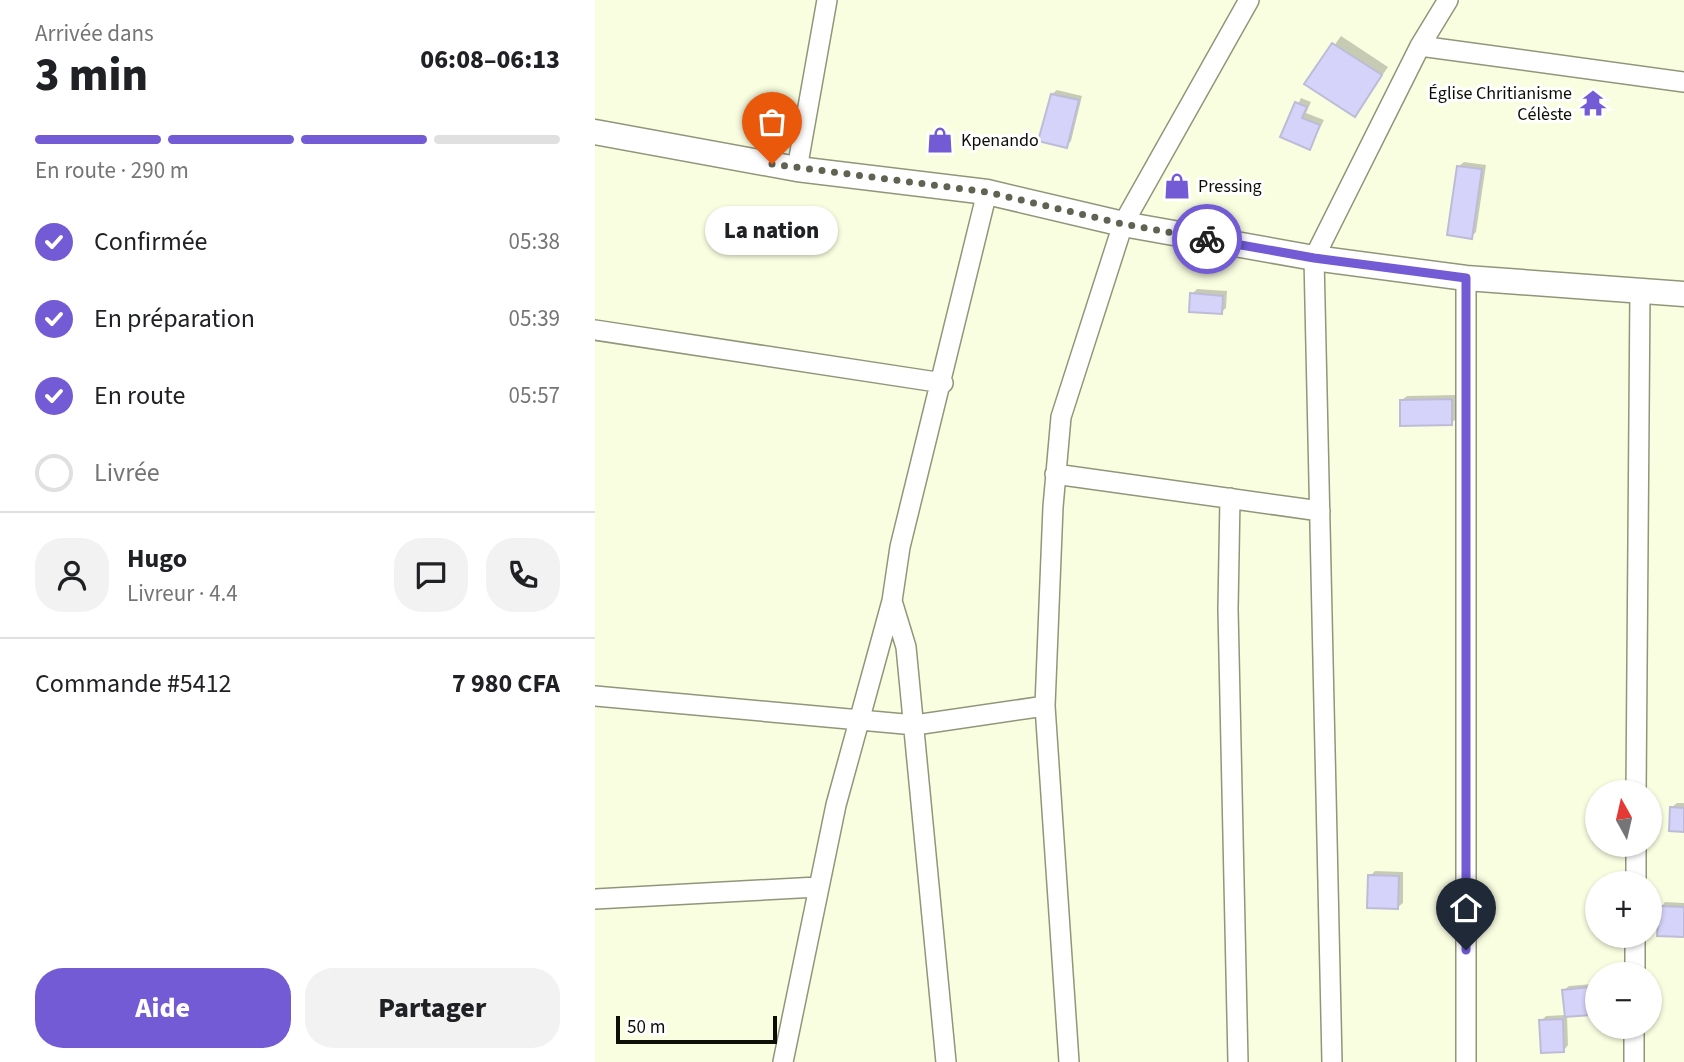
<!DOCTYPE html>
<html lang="fr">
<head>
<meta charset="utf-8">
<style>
	:root { --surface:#fff; --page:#f2f2f2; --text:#202124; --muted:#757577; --line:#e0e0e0; --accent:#725bd5 }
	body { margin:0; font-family:"Source Sans 3",sans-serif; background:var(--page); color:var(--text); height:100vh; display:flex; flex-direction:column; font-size:26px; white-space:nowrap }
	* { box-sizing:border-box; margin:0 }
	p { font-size:23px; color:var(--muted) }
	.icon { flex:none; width:38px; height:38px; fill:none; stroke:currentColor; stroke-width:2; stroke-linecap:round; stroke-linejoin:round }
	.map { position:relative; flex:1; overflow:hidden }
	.drawer { display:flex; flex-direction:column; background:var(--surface); width:595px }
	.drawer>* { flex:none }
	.needle { width:46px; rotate:352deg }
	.buttons { position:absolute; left:990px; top:780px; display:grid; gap:14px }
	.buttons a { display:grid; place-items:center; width:77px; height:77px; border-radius:50%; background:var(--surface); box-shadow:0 2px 5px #0004; font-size:35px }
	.scale { position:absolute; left:21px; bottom:18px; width:161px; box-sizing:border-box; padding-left:7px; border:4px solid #0d0e05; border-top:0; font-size:19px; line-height:24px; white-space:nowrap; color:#0d0e05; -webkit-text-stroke:5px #fff; paint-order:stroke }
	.pin { position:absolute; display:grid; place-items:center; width:60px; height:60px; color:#fff; margin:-72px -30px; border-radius:50% 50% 50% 0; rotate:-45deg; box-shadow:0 0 7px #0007 }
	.pin .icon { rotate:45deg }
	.courier { position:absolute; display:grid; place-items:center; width:70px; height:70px; margin:-35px; border:5px solid #725bd5; border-radius:50%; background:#fff; color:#222; box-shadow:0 2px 9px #0007 }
	.bubble { position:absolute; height:49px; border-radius:24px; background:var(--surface); box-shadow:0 2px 5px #0004; font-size:23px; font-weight:800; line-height:49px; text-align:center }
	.overview em { font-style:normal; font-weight:800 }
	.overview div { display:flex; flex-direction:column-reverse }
	.overview { display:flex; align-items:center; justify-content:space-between; height:119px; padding:0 35px }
	h1 { font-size:46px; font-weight:800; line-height:52px }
	.bar { display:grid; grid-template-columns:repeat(4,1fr); gap:10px 7px; align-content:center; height:84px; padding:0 35px }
	.bar i { height:9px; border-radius:5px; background:var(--line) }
	.bar .selected { background:var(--accent) }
	.bar p { grid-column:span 4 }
	.line { display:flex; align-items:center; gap:18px; padding:0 35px; border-top:2px solid var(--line) }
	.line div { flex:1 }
	.round { display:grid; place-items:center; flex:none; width:74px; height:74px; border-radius:28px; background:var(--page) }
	ol { padding:0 35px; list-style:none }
	li { display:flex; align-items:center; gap:21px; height:77px }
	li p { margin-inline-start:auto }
	li .icon { padding:7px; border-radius:50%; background:var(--accent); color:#fff; stroke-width:4 }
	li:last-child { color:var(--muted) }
	li i { width:38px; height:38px; border:4px solid var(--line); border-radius:50% }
	.action { display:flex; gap:14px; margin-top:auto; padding:14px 35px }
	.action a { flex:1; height:80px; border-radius:28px; background:var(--accent); color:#fff; font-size:28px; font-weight:800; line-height:80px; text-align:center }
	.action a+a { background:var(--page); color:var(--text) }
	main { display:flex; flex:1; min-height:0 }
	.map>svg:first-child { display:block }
</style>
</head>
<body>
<main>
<section class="drawer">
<div class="overview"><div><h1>3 min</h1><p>Arrivée dans</p></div><em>06:08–06:13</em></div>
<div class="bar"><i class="selected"></i><i class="selected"></i><i class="selected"></i><i></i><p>En route · 290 m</p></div>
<ol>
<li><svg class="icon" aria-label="check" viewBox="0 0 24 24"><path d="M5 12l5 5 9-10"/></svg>Confirmée<p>05:38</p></li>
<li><svg class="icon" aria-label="check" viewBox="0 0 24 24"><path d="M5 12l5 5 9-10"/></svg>En préparation<p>05:39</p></li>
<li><svg class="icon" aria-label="check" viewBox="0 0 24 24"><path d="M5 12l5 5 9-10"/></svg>En route<p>05:57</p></li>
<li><i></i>Livrée</li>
</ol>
<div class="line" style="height:126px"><a class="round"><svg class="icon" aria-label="person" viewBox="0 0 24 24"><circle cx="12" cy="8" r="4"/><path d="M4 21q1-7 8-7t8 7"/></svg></a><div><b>Hugo</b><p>Livreur · 4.4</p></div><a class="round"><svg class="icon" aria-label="chat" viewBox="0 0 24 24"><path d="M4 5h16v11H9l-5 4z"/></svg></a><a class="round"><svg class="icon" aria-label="phone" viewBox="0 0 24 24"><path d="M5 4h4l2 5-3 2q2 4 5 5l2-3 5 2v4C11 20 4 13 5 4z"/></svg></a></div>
<div class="line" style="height:91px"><div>Commande #5412</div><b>7 980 CFA</b></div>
<div class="action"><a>Aide</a><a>Partager</a></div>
</section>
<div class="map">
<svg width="1089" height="1062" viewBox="0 0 1089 1062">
	<rect width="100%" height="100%" fill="#fafee1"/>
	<path fill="#0003" d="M746,36l47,31 -33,48 -48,-31z
		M462,90l25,6 -11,45 -5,5 -14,-52z
		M706,98l10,4 -5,11 18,7 -14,27 -27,-11z
		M869,162l22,3 -10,67 -5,5 -12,-71z
		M602,289l30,2 -1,17 -5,4 -29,-18z
		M861,395v24l-5,4 -49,-23 5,-4z
		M1082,803h7v28l-12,-24z
		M780,871l28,1v31l-5,4 -28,-31z
		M1070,902l19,1v32l-23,-28z
		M998,984l2,24 -5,5 -23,2 1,30 -4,5 -23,-29 5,-5 20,-1 -2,-25 5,-4z"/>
	<path fill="#d5d3f9" stroke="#bdbcd7" stroke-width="2" d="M737,43l50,32 -27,42 -51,-33z
		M456,94l28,6 -12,48 -29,-7z
		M700,102l12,5 -5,11 18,7 -10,25 -30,-13z
		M862,166l25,3 -10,70 -25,-4z
		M595,293l33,3 -1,18 -33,-2z
		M857,399v26l-52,1v-26z
		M1075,807l14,1v24l-15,-1z
		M773,875l31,1 -1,33 -31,-1z
		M1064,906l25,1v30l-27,-1z
		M994,987l2,28 -26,2 -3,-27z
		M968,1019l1,33 -23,1 -2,-33z"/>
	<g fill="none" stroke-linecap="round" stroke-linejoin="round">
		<g stroke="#92957a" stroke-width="22">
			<path id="minor" d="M825,46l264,36
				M202,169l30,-169
				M0,330l348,53
				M460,474l265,37
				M635,498l-2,111 10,453
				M0,696l320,29 130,-19
				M1041,793l4,-503
				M1041,884v-39
				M0,899l222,-12
				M1040,975v-39
				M188,1062l53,-257 56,-204
				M351,1062l-40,-415 -14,-46 8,-54 87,-355
				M474,1062l-24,-356 8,-199 8,-90 62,-193 126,-224
				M737,1062l-18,-804 106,-212 28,-46
				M871,1062v-784
				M1039,1062v-35"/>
		</g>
		<g stroke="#92957a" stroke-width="27">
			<path id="tertiary" d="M0,132l202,37 190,23 136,32 191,34 152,20 218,16"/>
		</g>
		<use href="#minor" stroke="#fff" stroke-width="19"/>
		<use href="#tertiary" stroke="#fff" stroke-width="24"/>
	</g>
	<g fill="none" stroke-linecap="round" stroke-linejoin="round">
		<path stroke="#606252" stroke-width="7" stroke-dasharray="0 12.6" d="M177,164l215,28 136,32 84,15"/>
		<path stroke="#725bd5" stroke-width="9" d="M612,239l107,19 152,20v672"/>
	</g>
	<defs>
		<g id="temple-bare" transform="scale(2.1)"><path d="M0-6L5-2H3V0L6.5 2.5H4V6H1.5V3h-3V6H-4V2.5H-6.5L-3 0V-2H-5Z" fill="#725bd5" stroke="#fff" stroke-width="2.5" paint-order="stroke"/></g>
		<g id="shop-bare" transform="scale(2.1)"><path d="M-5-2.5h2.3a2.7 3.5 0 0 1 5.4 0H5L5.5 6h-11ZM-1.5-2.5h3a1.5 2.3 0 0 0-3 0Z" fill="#725bd5" stroke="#fff" stroke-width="2.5" paint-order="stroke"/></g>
	</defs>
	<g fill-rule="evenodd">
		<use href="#temple-bare" x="998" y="103"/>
		<use href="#shop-bare" x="345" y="140"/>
		<use href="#shop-bare" x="582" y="186"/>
	</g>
	<g text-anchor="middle" stroke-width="6" stroke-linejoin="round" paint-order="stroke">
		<g font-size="18" fill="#0d0e05" stroke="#fff" text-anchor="start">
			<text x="977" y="99" text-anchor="end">Église Chritianisme<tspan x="977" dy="21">Célèste</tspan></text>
			<text x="366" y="146">Kpenando</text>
			<text x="603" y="192">Pressing</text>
		</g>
	</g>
</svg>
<div class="buttons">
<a><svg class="needle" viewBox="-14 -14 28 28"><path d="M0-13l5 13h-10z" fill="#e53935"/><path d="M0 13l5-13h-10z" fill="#757577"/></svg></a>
<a>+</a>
<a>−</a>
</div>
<div class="scale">50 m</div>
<div class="pin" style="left:177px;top:164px;background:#ea580c"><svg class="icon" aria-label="bag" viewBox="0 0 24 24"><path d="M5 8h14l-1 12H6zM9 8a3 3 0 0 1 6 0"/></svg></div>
<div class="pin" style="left:871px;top:950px;background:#1f2937"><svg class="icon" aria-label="home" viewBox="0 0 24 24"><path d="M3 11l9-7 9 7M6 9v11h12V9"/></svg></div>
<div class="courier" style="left:612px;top:239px"><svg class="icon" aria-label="bike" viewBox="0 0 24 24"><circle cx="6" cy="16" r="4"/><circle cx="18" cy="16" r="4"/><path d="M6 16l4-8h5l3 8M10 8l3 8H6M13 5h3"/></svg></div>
<div class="bubble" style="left:110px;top:206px;width:133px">La nation</div>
</div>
</main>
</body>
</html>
